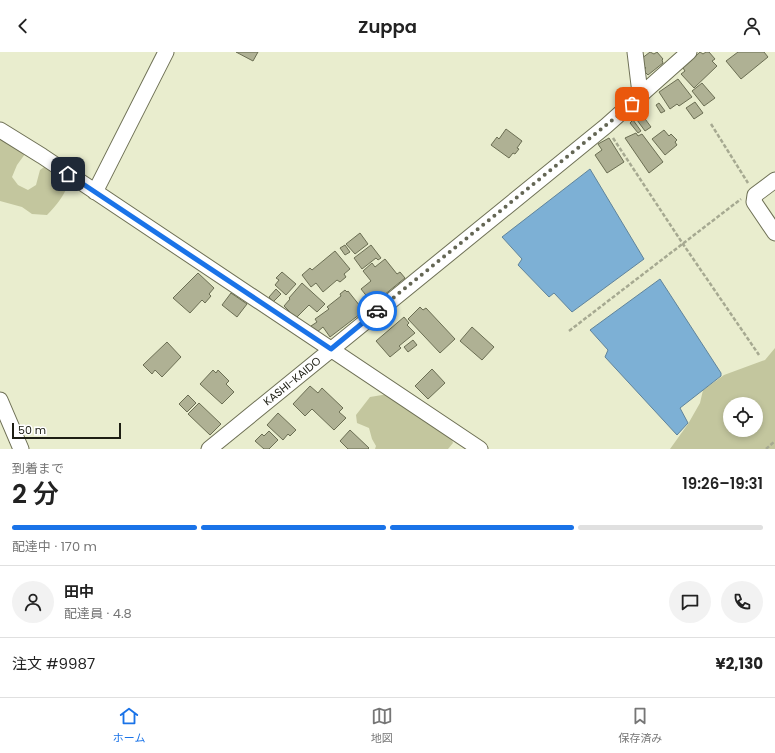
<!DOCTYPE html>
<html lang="ja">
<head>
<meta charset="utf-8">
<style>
	:root { --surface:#fff; --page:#f2f2f2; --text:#222; --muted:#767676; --line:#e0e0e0; --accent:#1a73e8 }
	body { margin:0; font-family:Poppins,"Noto Sans JP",sans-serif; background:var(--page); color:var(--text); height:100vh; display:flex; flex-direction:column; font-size:15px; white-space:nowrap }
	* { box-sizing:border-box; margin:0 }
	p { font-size:13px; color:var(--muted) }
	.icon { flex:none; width:22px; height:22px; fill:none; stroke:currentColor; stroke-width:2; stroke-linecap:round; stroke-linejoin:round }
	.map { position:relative; height:397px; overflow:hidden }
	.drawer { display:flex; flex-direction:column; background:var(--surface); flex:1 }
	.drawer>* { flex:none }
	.controls { position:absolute; left:723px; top:345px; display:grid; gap:8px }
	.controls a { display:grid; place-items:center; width:40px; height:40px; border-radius:50%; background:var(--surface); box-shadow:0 2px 6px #0003; font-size:20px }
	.scale { position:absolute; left:12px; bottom:10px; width:109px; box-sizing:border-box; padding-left:4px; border:2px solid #1d1e13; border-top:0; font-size:11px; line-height:14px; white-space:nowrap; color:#1d1e13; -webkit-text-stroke:3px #fff; paint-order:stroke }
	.pin { position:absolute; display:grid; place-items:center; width:34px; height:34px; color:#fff; margin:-17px; border-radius:8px; box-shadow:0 2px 6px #0006 }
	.courier { position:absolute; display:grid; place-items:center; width:40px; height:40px; margin:-20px; border:3px solid #1a73e8; border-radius:50%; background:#fff; color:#222; box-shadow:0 1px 5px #0007 }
	.headline em { font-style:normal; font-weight:600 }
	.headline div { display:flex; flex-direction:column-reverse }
	.headline { display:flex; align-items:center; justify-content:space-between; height:68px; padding:0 12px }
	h1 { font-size:26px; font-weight:600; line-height:30px }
	.bar { display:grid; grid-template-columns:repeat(4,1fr); gap:6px 4px; align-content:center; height:48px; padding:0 12px }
	.bar i { height:5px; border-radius:3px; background:var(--line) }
	.bar .on { background:var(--accent) }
	.bar p { grid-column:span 4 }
	.line { display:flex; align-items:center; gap:10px; padding:0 12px; border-top:1px solid var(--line) }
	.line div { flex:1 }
	.round { display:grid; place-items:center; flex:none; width:42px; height:42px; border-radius:21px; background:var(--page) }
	header { display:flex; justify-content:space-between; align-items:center; height:52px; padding:0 12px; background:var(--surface); font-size:18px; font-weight:600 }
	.dock { display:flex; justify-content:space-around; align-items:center; height:56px; border-top:1px solid var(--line); background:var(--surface); font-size:11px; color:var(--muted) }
	.dock a { display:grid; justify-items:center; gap:2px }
	.dock .on { color:var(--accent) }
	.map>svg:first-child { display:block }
</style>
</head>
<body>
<header><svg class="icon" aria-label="back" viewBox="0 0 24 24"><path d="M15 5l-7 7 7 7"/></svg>Zuppa<svg class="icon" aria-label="person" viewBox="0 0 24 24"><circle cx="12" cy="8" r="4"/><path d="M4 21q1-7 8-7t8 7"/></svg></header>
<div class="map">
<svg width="775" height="397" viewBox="0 0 775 397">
	<rect width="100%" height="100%" fill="#e9edce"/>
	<path fill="#c3c69e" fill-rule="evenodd" d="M0,85l25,17 -8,11 -5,12 6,8 10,5 8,-5 4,-15 7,-5 22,17c-5,14 -12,23 -22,33l-15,-1 -10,-7 -22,-6z
		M775,296v101h-105l18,-25 12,-21 3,-13 21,-15 41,-15zM730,352h26v26h-26z
		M388,342l38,24 11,11 14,7 2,7 -5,6h-73l1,-3 -4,-7 -3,-11 -12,-5 -1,-8 14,-18z"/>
	<path fill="#7db0d5" stroke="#60849b" d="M590,117l54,90 -72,53 -18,-19 -5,4 -31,-32 4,-6 -20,-22z
		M660,227l61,94v3l-41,32 8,15 -11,12 -72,-78 3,-7 -18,-20z"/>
	<path fill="#afb194" stroke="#6b6e53" d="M236,0h22l-5,9z
		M650,0l4,2 3,-2 6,7 -1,1 1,3 -15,12 -5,-5 3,-2 -4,-4 -1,-5z
		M700,0l3,2 3,-2h3l6,7 -3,2 5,5 -23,22 -13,-14 4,-3 -2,-3z
		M738,0h26l4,5 -27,22 -15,-18z
		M678,27l14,18 -13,9 -2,-2 -7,5 -11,-17z
		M702,31l13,15 -11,8 -12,-15z
		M695,50l8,11 -9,6 -8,-11z
		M659,51l6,8 -4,2 -5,-8z
		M643,64l8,11 -6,4 -8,-11z
		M633,68l8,11 -3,2 -8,-10z
		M506,77l16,12 -5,7 2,1 -4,5 -2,-1 -4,5 -18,-13 6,-8 2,2z
		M664,78l5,6 2,-2 6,6 -2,2 2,3 -12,10 -13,-16z
		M636,81l2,3 4,-2 21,28 -14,11 -24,-35z
		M609,86l15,24 -17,11 -12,-18 7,-5 -4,-6z
		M360,181l8,11 -13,10 -9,-10z
		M345,193l5,7 -5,3 -5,-7z
		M371,193l10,13 -3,2 -2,-2 -14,11 -8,-11z
		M335,199l15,18 -6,5 2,3 -6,5 -3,-2 -14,12 -7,-9 -5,4 -9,-12 8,-7 2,2z
		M385,207l12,15 3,-2 5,6 -32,26 -12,-15 10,-8 -8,-10 9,-8 3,4z
		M282,220l14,12 -10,11 -11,-10 4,-5 -3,-2z
		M198,221l16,15 -5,6 2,2 -6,7 -3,-3 -12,13 -17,-15z
		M302,231l23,21 -8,8 -8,-7 -13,13 -12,-12 6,-7 -1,-1z
		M276,237l5,5 -8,8 -4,-5z
		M345,238l2,2 1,-1 16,20 -34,26 -7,-10 -7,6 -5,-7 6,-4 -2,-3 14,-10 -2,-2 14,-11 -1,-2z
		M231,241l16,11 -10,13 -15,-12z
		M420,255l3,3 3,-2 29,31 -15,14 -32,-34z
		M404,265l5,6 -2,2 8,8 -16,13 2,2 -11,9 -14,-16z
		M472,275l22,20 -12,13 -22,-19z
		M413,288l4,5 -9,7 -4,-5z
		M167,290l14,15 -19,20 -7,-7 -3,4 -9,-9z
		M432,317l13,14 -17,16 -13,-13z
		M213,318l3,3 2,-3 11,11 -3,3 8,8 -12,12 -22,-20z
		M310,334l8,7 4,-5 21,20 -4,4 7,6 -12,12 -22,-21 -7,7 -12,-12z
		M188,343l8,8 -9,9 -8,-8z
		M199,351l22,21 -11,11 -22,-21z
		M278,361l18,17 -6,6 -2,-2 -5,6 -16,-15z
		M350,378l19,18 -1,1h-20l-8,-8z
		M269,379l9,9 -9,9h-5l-9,-8 7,-7 2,2z"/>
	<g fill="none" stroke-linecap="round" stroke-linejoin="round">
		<g stroke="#6e7055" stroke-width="17">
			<path id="street" d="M635,0l4,33 3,10
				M0,78l42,26 438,293
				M775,128l-20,15 -1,7 21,31
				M95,140l71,-140
				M0,348l21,49
				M209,397l397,-323 83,-74"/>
		</g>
		<path stroke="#a6a991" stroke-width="2.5" stroke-dasharray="4 2" stroke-linecap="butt" d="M711,72l37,59
			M613,86l70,106 76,111
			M569,279l172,-132
			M766,397l9,-8"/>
		<use href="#street" stroke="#fff" stroke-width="15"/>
	</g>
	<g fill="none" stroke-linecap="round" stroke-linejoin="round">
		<path stroke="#646654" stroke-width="4" stroke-dasharray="0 7.2" d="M377,259l255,-207"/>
		<path stroke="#1a73e8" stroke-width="5" d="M68,122l263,175 46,-38"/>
	</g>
	<g text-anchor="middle" stroke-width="3" stroke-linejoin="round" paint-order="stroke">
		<g font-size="11" fill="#1d1e13" stroke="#fff">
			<text transform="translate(292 329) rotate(-39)" y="4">KASHI-KAIDO</text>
		</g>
	</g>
</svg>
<div class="controls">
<a><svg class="icon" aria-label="locate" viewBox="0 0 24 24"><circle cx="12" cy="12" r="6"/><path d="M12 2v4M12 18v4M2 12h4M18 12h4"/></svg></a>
</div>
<div class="scale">50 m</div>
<div class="pin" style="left:632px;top:52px;background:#ea580c"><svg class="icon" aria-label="bag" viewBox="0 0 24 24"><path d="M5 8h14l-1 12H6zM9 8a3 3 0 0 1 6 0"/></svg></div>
<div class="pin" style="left:68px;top:122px;background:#1f2937"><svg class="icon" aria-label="home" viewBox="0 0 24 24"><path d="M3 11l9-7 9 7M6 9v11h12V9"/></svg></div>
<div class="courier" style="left:377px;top:259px"><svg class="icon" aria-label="car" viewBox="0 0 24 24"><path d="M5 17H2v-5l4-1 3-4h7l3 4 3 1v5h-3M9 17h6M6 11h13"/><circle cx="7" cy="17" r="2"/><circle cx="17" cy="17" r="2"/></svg></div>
</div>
<section class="drawer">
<div class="headline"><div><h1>2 分</h1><p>到着まで</p></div><em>19:26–19:31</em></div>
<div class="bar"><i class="on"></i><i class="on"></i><i class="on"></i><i></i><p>配達中 · 170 m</p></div>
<div class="line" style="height:72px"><a class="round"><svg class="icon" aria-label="person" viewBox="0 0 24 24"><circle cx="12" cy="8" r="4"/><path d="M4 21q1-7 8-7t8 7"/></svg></a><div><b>田中</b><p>配達員 · 4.8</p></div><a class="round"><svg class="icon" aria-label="chat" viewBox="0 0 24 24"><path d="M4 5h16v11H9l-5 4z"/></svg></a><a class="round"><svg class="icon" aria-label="phone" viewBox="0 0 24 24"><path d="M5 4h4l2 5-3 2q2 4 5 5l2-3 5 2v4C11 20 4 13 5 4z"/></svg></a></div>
<div class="line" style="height:52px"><div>注文 #9987</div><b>¥2,130</b></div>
</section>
<nav class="dock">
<a class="on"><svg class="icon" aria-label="home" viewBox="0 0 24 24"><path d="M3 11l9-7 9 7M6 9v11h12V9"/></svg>ホーム</a>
<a><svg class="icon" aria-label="map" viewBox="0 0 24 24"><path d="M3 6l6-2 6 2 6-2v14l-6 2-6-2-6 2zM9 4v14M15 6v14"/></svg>地図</a>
<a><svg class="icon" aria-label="saved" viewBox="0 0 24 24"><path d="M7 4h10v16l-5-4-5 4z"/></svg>保存済み</a>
</nav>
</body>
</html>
